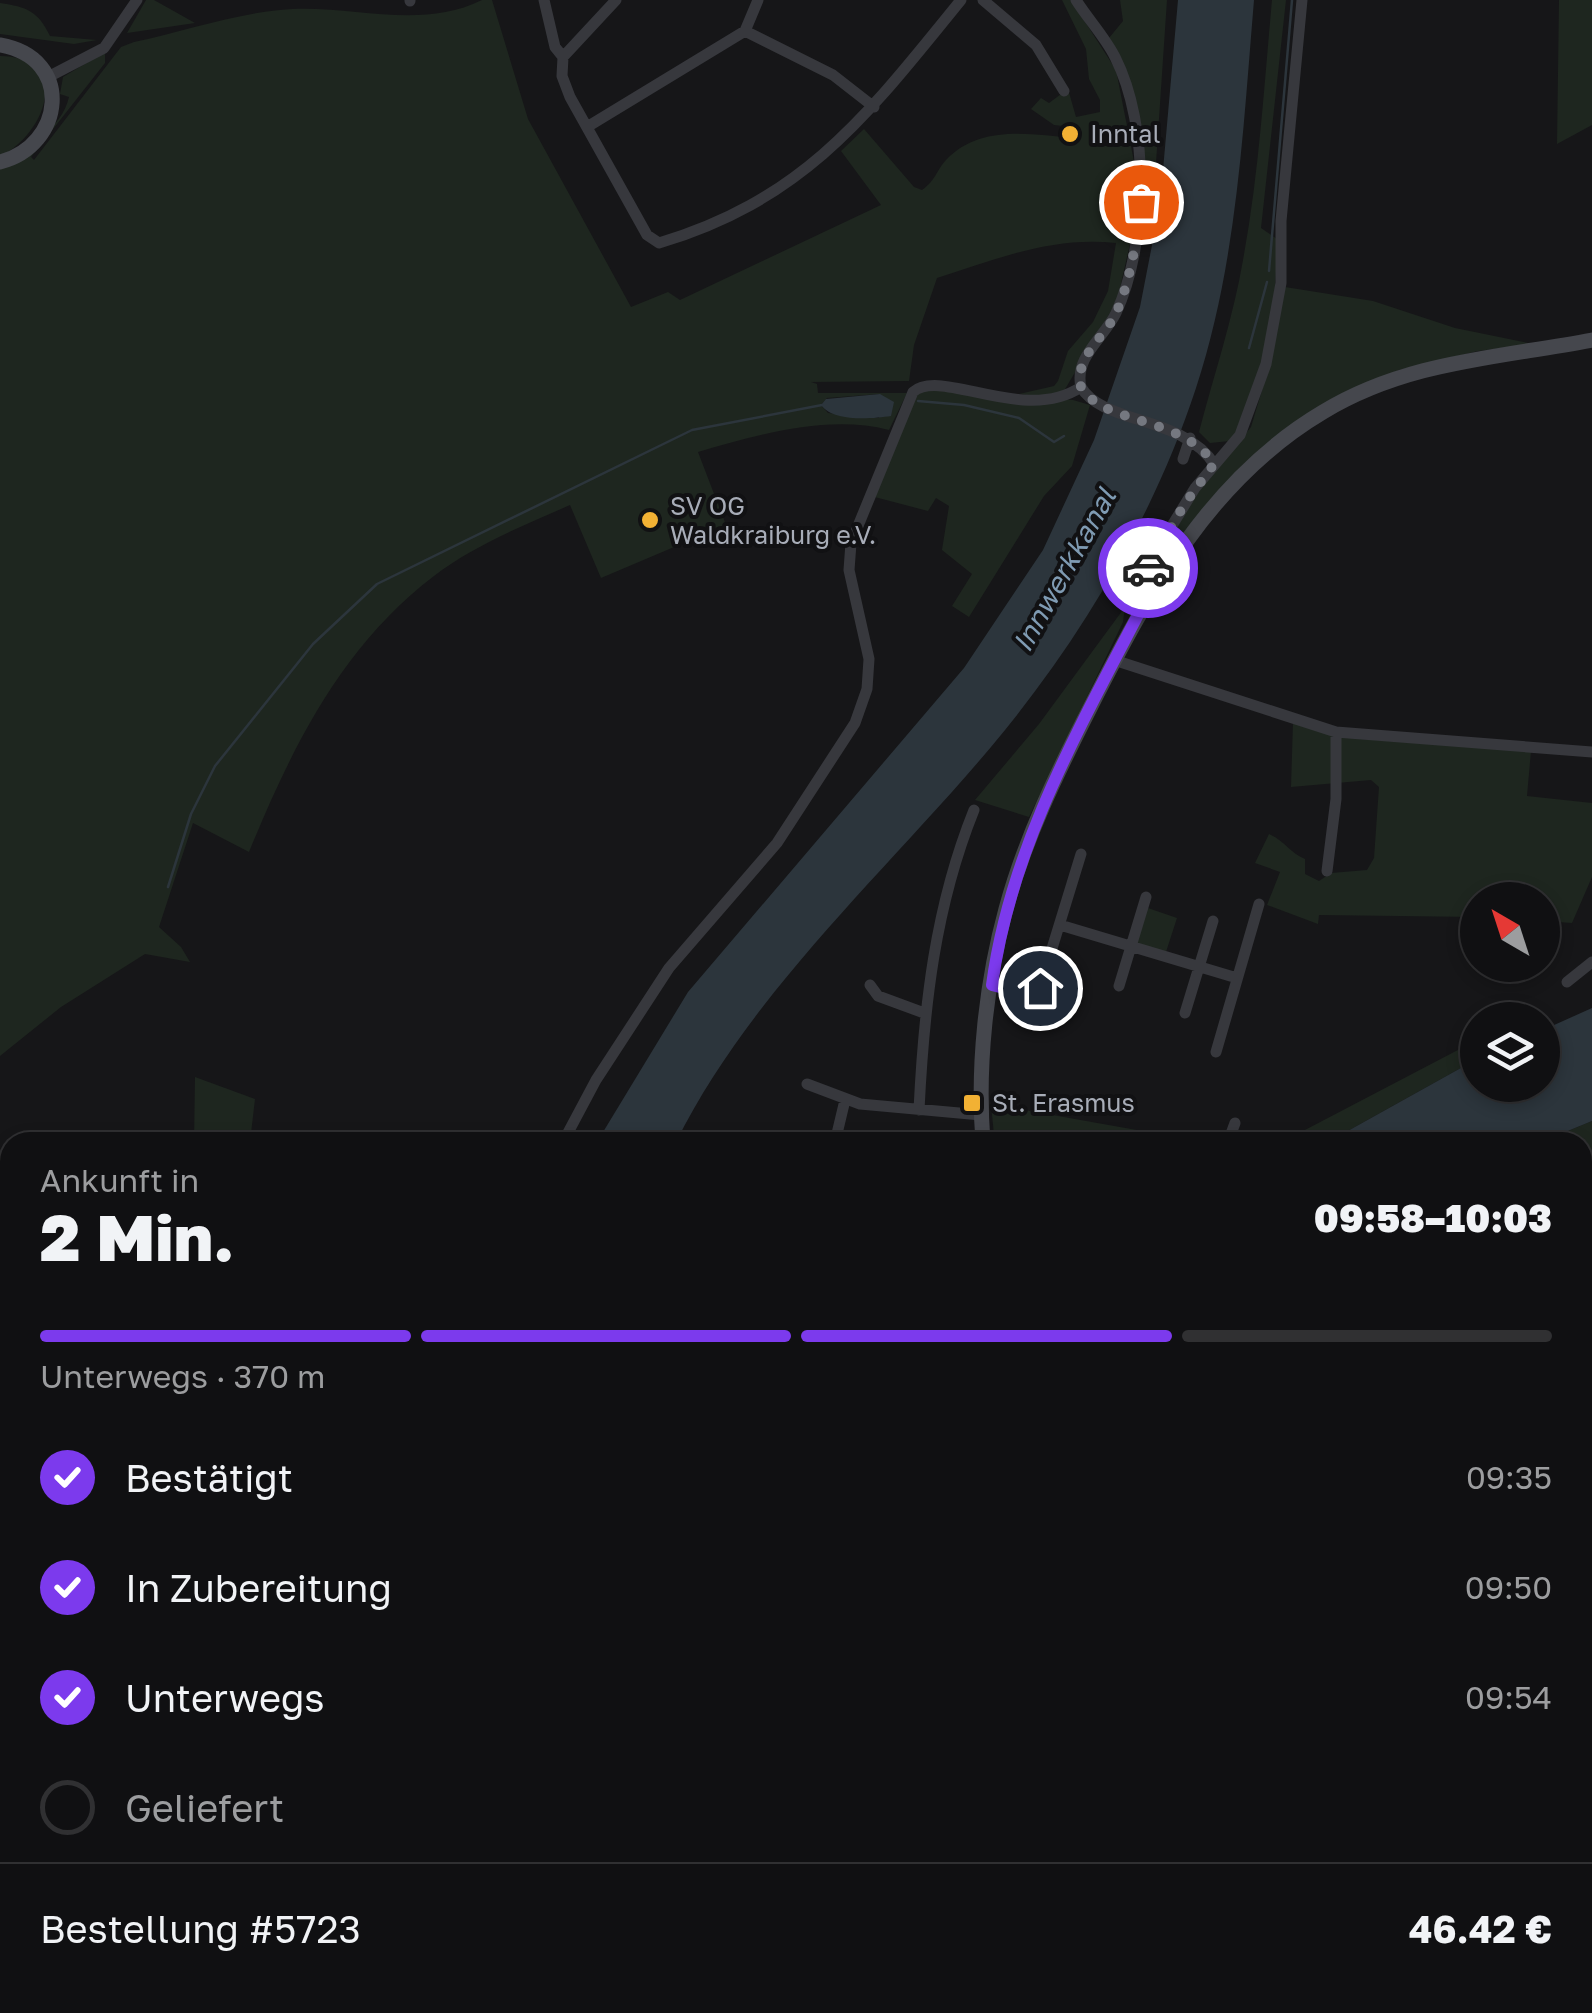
<!DOCTYPE html>
<html lang="de">
<head>
<meta charset="utf-8">
<style>
	:root { --surface:#101012; --page:#1e1e20; --text:#f1f3f6; --muted:#9c9d9f; --line:#303032; --accent:#7c3aed }
	body { margin:0; font-family:"Golos Text",sans-serif; background:var(--page); color:var(--text); height:100vh; display:flex; flex-direction:column; font-size:38px; white-space:nowrap }
	* { box-sizing:border-box; margin:0 }
	p { font-size:32px; color:var(--muted) }
	.icon { flex:none; width:55px; height:55px; fill:none; stroke:currentColor; stroke-width:2; stroke-linecap:round; stroke-linejoin:round }
	.map { position:relative; flex:1; overflow:hidden }
	.panel { position:absolute; left:0px; top:1132px; width:1592px; height:882px; display:flex; flex-direction:column; background:var(--surface); border-radius:30px 30px 0 0; box-shadow:0 5px 15px #0003,0 0 0 2px var(--line) }
	.panel>* { flex:none }
	.needle { width:65px; rotate:321deg }
	.fabs { position:absolute; left:1460px; top:882px; display:grid; gap:20px }
	.fabs a { display:grid; place-items:center; width:100px; height:100px; border-radius:50%; background:var(--surface); box-shadow:0 5px 15px #0003,0 0 0 2px var(--line); font-size:50px }
	.pin { position:absolute; display:grid; place-items:center; width:85px; height:85px; color:#fff; margin:-42px; border:5px solid #fff; border-radius:50%; box-shadow:0 2px 10px #0007 }
	.courier { position:absolute; display:grid; place-items:center; width:100px; height:100px; margin:-50px; border:8px solid #7c3aed; border-radius:50%; background:#fff; color:#222; box-shadow:0 2px 12px #0007 }
	.summary em { font-style:normal; font-weight:800 }
	.summary div { display:flex; flex-direction:column-reverse }
	.summary { display:flex; align-items:center; justify-content:space-between; height:170px; padding:0 40px }
	h1 { font-size:65px; font-weight:800; line-height:75px }
	.bar { display:grid; grid-template-columns:repeat(4,1fr); gap:15px 10px; align-content:center; height:120px; padding:0 40px }
	.bar i { height:12px; border-radius:8px; background:var(--line) }
	.bar .current { background:var(--accent) }
	.bar p { grid-column:span 4 }
	.line { display:flex; align-items:center; gap:25px; padding:0 40px; border-top:2px solid var(--line) }
	.line div { flex:1 }
	ol { padding:0 40px; list-style:none }
	li { display:flex; align-items:center; gap:30px; height:110px }
	li p { margin-inline-start:auto }
	li .icon { padding:10px; border-radius:50%; background:var(--accent); color:#fff; stroke-width:4 }
	li:last-child { color:var(--muted) }
	li i { width:55px; height:55px; border:5px solid var(--line); border-radius:50% }
	.map>svg:first-child { display:block }
</style>
</head>
<body>
<div class="map">
<svg width="1592" height="2013" viewBox="0 0 1592 2013">
	<rect width="100%" height="100%" fill="#161618"/>
	<path fill="#1e261f" fill-rule="evenodd" d="M146,0h8l41,23 -68,10z
		M482,0h10l36,119 103,188 37,-15 12,8 201,-95 -40,-54 23,-22 50,58 8,3c14,-10 14,-19 24,-30 34,-36 84,-26 128,-22l3,-5 -4,-6 -19,-2 -23,-16 10,-11 8,5 19,-14 8,28 24,-5v-12l-11,-21 -3,-30 -24,-49h9l45,70 21,107 -7,67 -13,57 -53,90 -17,7 -28,-4 35,-8 4,-5 10,-30 25,-29 15,-31 8,-48c-64,-7 -119,16 -179,35l-23,67 -5,36 -98,1 6,2 1,9h89l-18,37c-62,-16 -131,5 -191,22l28,73 -125,53 -31,-73c-45,20 -96,40 -136,71 -92,70 -142,171 -185,276l-56,-29 -34,104 22,20 9,15 -45,-8 -84,53 -61,49v-887c24,-19 62,-40 69,-72l-9,-3 3,-17 42,-25v11l-74,94 3,3 87,-113 13,-5c52,-11 105,-30 158,-33 64,-3 129,21 190,-9zM880,394l-1,24 -51,-5 -7,-8 6,-7z
		M1120,0h47l-11,163 -4,17 -6,2c-8,-50 -9,-101 -37,-144l14,-17z
		M1272,0h14l-25,228 16,11c-1,66 -7,147 -47,202l-20,2 -11,-11c15,-58 34,-113 44,-172 16,-86 21,-173 29,-260z
		M1559,0h33v125l-35,19z
		M0,3c27,4 38,8 50,33l47,4 -23,4 -74,-10z
		M0,56c70,1 50,74 0,101z
		M1285,287l88,14 82,27 78,16 -55,7 -79,19 -140,81 -119,149 -1,-10 52,-89 60,-74 20,-67z
		M928,388l145,12 17,5 -18,61 -28,30 -75,121 -17,-11 20,-32 -30,-24 7,-44 -13,-8 -8,13 -57,-15 44,-100z
		M1125,607l-2,15 -94,195 -54,-17 64,-76z
		M1293,722l67,17 171,12 -4,45 65,7v74l-20,46 -29,-2 -1,-21h-64l-1,17 -158,-2 -1,9 -51,-19 13,-33 -25,-9 14,-29c16,7 21,19 36,25v15l14,7 12,-8 36,-3 7,-12 5,-71 -8,-7 -80,7z
		M1145,907l32,11 -11,34 -32,-10z
		M1477,1040v19l-149,83h-46z
		M195,1077l60,22 -5,43h-56z
		M991,1104l213,38h-160l-50,-7z
		M1592,1121v169l-9,4 -1,-152h-41z
		M1592,1479v145l-9,-4 -1,-136z
		M10,1636v369h107v8h-117v-371z
		M1582,1761l10,4v219l-10,-4z
		M124,2005h180l-3,8h-177z
		M1062,2005h424l-1,8h-421z"/>
	<path fill="#2c353c" d="M1178,0h76c-11,130 -17,263 -58,388 -43,131 -117,254 -205,359 -107,127 -240,245 -315,395h-79l91,-150 276,-324 79,-118 51,-110 46,-133 20,-103z
		M880,394l14,8 -3,14c-20,3 -58,6 -70,-11l5,-6z
		M1592,1008v113l-51,21h-213l149,-83 1,26h64l1,-55z"/>
	<g fill="none" stroke-linecap="round" stroke-linejoin="round">
		<path stroke="#2c353c" stroke-width="2.5" d="M1269,271l23,-271
			M1249,348l18,-66
			M918,401l46,4 55,13 35,24 10,-6
			M168,887l23,-73 24,-48 98,-122 64,-60 315,-154 130,-25
			M0,1706l10,-7
			M0,1819l10,-20"/>
		<path stroke="#37383d" stroke-width="11" d="M410,0v1
			M544,0l11,47 8,10 -1,19 8,21 77,138 12,8c147,-44 210,-130 302,-243
			M983,0l53,45 28,46
			M1076,0c12,19 29,37 39,57 35,69 33,187 1,256 -12,25 -42,44 -35,74 21,37 103,29 133,77
			M745,31l13,-31
			M563,57l53,-57
			M50,76l54,-28 33,-48
			M587,127l158,-96 88,44 41,32
			M1183,459l7,-21
			M1140,611l-10,-8 2,-12 63,-103 45,-53 26,-71 15,-81v-62l21,-221
			M1114,660l222,72 256,20
			M1327,871l9,-72v-67
			M1060,925l177,53
			M1567,982l25,-20
			M870,985l8,11 46,17
			M992,985l46,9 43,-140
			M1119,986l27,-89
			M1185,1013l28,-92
			M1216,1052l43,-148
			M807,1084l53,20 121,11
			M919,1110c5,-104 16,-203 55,-300
			M563,1142l33,-62 73,-112 108,-125 78,-120 12,-34 2,-30 -20,-89 2,-27 62,-151c28,-25 111,33 168,-5
			M835,1142l10,-42
			M1228,1142l7,-19
			M121,2013v-8"/>
		<path stroke="#45474d" stroke-width="15" d="M0,45c75,13 64,101 0,117
			M983,1142c-6,-75 3,-160 23,-233 19,-71 52,-138 85,-203 57,-113 119,-227 232,-294 84,-51 175,-54 269,-72
			M0,1319l10,15
			M816,2013l1,-8"/>
	</g>
	<g fill="none" stroke-linecap="round" stroke-linejoin="round">
		<path stroke="#757880" stroke-width="10" stroke-dasharray="0 18" d="M1141,202c-4,36 -10,76 -24,109 -11,26 -43,45 -36,76 22,38 102,29 133,77l-30,41 -36,63"/>
		<path stroke="#7c3aed" stroke-width="12" d="M1040,988l-8,7 -40,-10c18,-135 86,-255 148,-374l-10,-8 18,-35"/>
	</g>
	<g fill="#f2b134" stroke="#111113" stroke-width="4">
		<circle cx="1070" cy="134" r="10"/>
		<circle cx="650" cy="520" r="10"/>
		<rect x="962" y="1093" width="20" height="20" rx="5"/>
	</g>
	<g text-anchor="middle" stroke-width="8" stroke-linejoin="round" paint-order="stroke">
		<g font-size="25" fill="#a8adb8" stroke="#111113" text-anchor="start">
			<text x="1090" y="143">Inntal</text>
			<text x="670" y="515">SV OG<tspan x="670" dy="29">Waldkraiburg e.V.</tspan></text>
			<text x="992" y="1112">St. Erasmus</text>
		</g>
		<g font-size="28" font-style="italic" fill="#7f9bb3" stroke="#111113">
			<text transform="translate(1064 570) rotate(-61)" y="10">Innwerkkanal</text>
		</g>
	</g>
</svg>
<div class="fabs">
<a><svg class="needle" viewBox="-14 -14 28 28"><path d="M0-13l5 13h-10z" fill="#e53935"/><path d="M0 13l5-13h-10z" fill="#9c9d9f"/></svg></a>
<a><svg class="icon" aria-label="layers" viewBox="0 0 24 24"><path d="M12 4l9 5-9 5-9-5zM3 14l9 5 9-5"/></svg></a>
</div>
<div class="pin" style="left:1141px;top:202px;background:#ea580c"><svg class="icon" aria-label="bag" viewBox="0 0 24 24"><path d="M5 8h14l-1 12H6zM9 8a3 3 0 0 1 6 0"/></svg></div>
<div class="pin" style="left:1040px;top:988px;background:#1f2937"><svg class="icon" aria-label="home" viewBox="0 0 24 24"><path d="M3 11l9-7 9 7M6 9v11h12V9"/></svg></div>
<div class="courier" style="left:1148px;top:568px"><svg class="icon" aria-label="car" viewBox="0 0 24 24"><path d="M5 17H2v-5l4-1 3-4h7l3 4 3 1v5h-3M9 17h6M6 11h13"/><circle cx="7" cy="17" r="2"/><circle cx="17" cy="17" r="2"/></svg></div>
<section class="panel">
<div class="summary"><div><h1>2 Min.</h1><p>Ankunft in</p></div><em>09:58–10:03</em></div>
<div class="bar"><i class="current"></i><i class="current"></i><i class="current"></i><i></i><p>Unterwegs · 370 m</p></div>
<ol>
<li><svg class="icon" aria-label="check" viewBox="0 0 24 24"><path d="M5 12l5 5 9-10"/></svg>Bestätigt<p>09:35</p></li>
<li><svg class="icon" aria-label="check" viewBox="0 0 24 24"><path d="M5 12l5 5 9-10"/></svg>In Zubereitung<p>09:50</p></li>
<li><svg class="icon" aria-label="check" viewBox="0 0 24 24"><path d="M5 12l5 5 9-10"/></svg>Unterwegs<p>09:54</p></li>
<li><i></i>Geliefert</li>
</ol>
<div class="line" style="height:130px"><div>Bestellung #5723</div><b>46.42 €</b></div>
</section>
</div>
</body>
</html>
